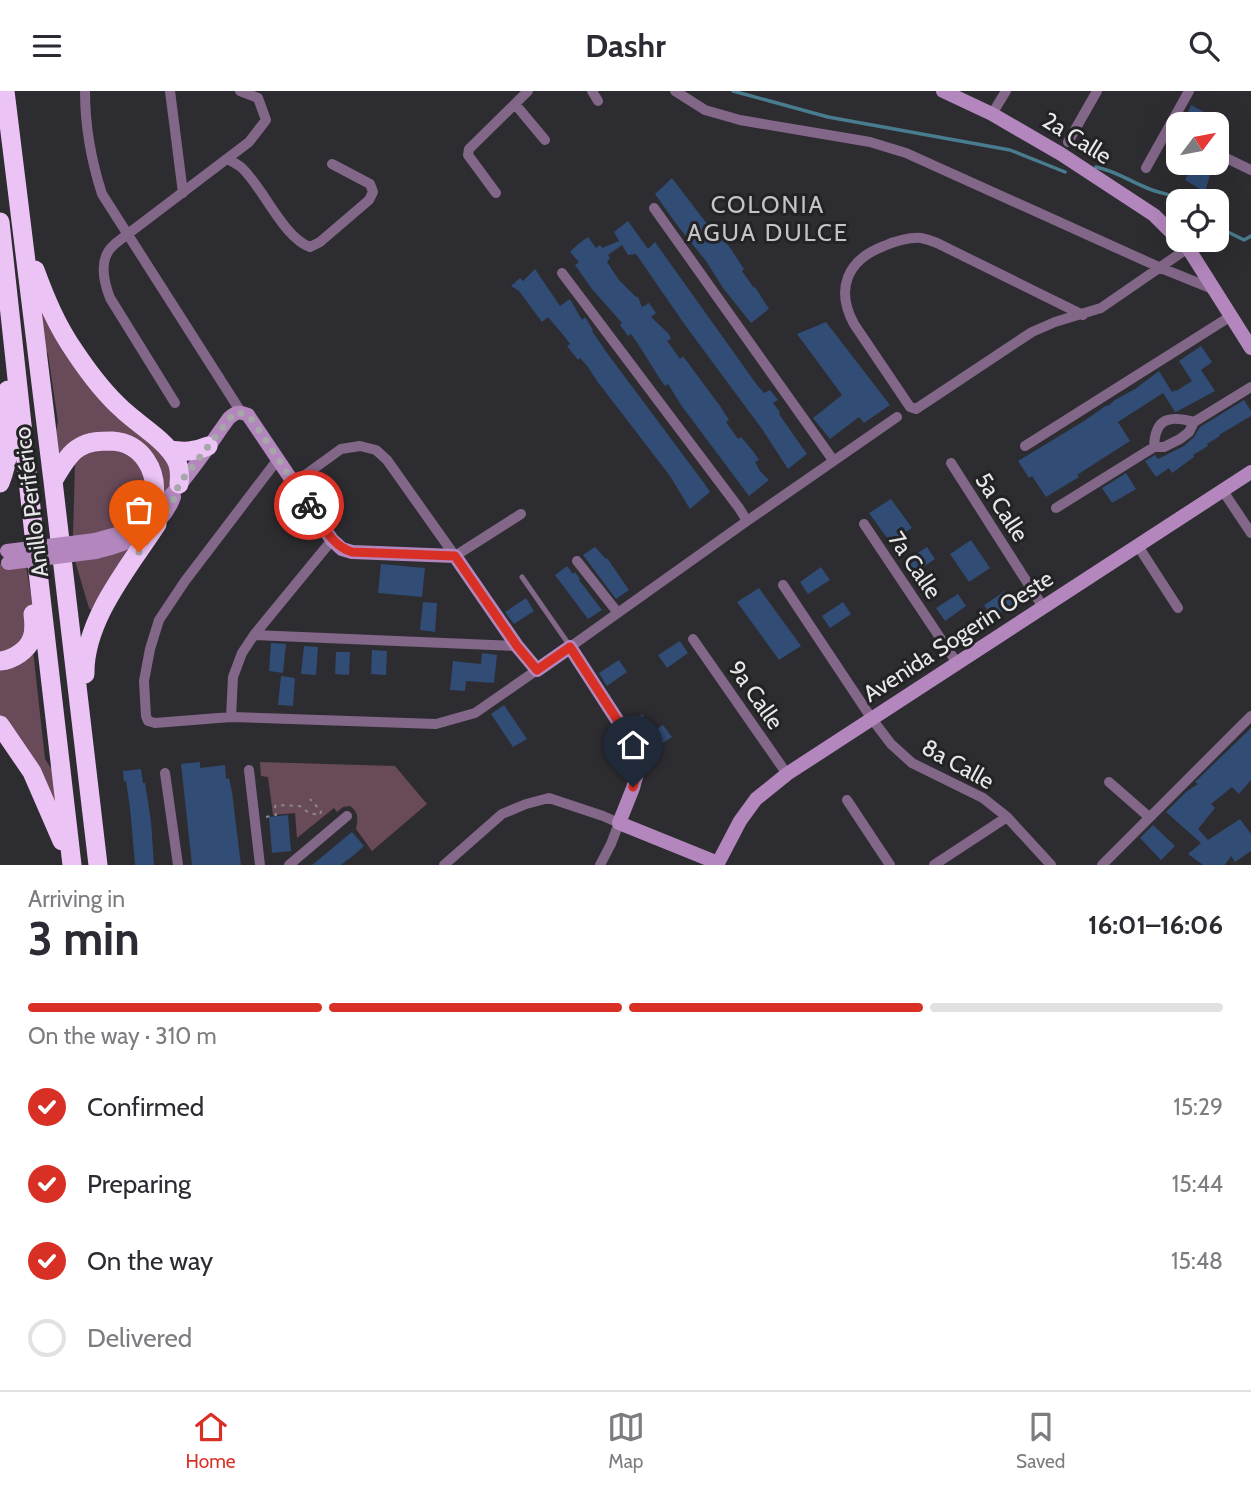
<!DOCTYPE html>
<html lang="en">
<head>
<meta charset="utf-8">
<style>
	:root { --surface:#fff; --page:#f2f2f3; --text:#2b2b33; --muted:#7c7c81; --line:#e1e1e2; --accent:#d93025 }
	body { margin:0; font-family:Cabin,sans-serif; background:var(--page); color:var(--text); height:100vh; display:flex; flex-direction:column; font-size:26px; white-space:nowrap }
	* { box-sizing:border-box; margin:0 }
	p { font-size:23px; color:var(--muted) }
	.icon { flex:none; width:38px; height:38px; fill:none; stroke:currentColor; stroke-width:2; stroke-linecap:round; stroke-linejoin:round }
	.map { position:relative; height:774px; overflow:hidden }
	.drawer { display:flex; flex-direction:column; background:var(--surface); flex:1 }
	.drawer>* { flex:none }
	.needle { width:46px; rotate:58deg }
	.tools { position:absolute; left:1166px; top:21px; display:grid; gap:14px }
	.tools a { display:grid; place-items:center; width:63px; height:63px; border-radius:14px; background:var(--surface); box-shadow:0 7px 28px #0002; font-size:35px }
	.pin { position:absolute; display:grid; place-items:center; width:60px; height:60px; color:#fff; margin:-72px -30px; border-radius:50% 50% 50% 0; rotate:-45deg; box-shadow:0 0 7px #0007 }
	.pin .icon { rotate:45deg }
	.courier { position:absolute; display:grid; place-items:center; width:70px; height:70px; margin:-35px; border:5px solid #d93025; border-radius:50%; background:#fff; color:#222; box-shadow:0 2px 9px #0007 }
	.summary em { font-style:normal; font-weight:700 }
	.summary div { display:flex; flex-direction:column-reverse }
	.summary { display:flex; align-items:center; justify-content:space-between; height:119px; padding:0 28px }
	h1 { font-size:46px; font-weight:700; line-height:52px }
	.bar { display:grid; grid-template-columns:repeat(4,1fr); gap:10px 7px; align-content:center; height:84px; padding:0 28px }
	.bar i { height:9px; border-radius:5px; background:var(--line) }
	.bar .on { background:var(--accent) }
	.bar p { grid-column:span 4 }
	ol { padding:0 28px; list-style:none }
	li { display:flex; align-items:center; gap:21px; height:77px }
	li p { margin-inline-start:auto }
	li .icon { padding:7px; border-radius:50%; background:var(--accent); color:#fff; stroke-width:4 }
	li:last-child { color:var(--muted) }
	li i { width:38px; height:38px; border:4px solid var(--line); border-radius:50% }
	header { display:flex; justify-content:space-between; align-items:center; height:91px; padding:0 28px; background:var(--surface); font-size:32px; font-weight:700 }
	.tabs { display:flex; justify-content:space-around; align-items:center; height:98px; border-top:2px solid var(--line); background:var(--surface); font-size:19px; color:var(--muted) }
	.tabs a { display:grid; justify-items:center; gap:4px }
	.tabs .on { color:var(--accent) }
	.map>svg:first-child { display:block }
</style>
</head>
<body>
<header><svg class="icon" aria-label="menu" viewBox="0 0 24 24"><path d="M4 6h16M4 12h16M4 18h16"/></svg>Dashr<svg class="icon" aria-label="search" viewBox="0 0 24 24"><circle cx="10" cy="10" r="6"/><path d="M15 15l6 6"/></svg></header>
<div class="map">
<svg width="1251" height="774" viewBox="0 0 1251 774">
	<rect width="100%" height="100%" fill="#2d2c30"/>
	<path fill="#694a58" d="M49,217l131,164 -81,145 -10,-9 -14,-47 -2,-26 2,-70 -8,-6h-17l8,-37 -10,-68 -13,-21 -3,-23z
		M25,469c4,27 12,55 7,81l13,118 18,28 -11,28 -52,-90v-161z
		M260,671l135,4 32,38 -55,47 -16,-22c2,-10 3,-17 -6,-23l-7,1 -6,5 -3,-4 -37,30 -2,-25 -22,2 -5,-38 -7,-1z"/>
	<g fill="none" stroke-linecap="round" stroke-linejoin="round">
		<path stroke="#487c8e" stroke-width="3.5" d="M733,0l95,26 182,33 55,22
			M1096,76c21,4 38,17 59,24 12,4 20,4 32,10
			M1216,135l28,14 7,-4"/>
	</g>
	<path fill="#314c75" d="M1191,14l24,13 -4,6h-28z
		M1194,72l16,12 -5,17 -20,-12z
		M672,87l45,59 3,-2 11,14 13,20 -2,2 12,17 1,-1 14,22 -18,14 -28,-35 -17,-27 -29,-36 -22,-31z
		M628,130l20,28 7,-7 102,143 7,8 6,-3 8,10 -5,3 7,9 -1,2 28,40 -19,15 -26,-40 -77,-104 -49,-71 -8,1 -6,-10 -14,10 2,3 -3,4 12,18 17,17h2l4,10 7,-4 7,10 -5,4 18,17 2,5 -4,2 6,8 7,10 3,-3 37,50 9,14 -3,2 12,17 3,-2 12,14 6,9 -4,2 5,9 9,9 -20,16 -68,-91 -13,-21 -3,2 -5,-7 -22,-35 -7,-10 -3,2 -8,-11 2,-2 -30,-34 -17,-24 4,-3 -9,-10 7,-7 11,-8 8,11 4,-3 2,3 17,-7 -5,-9z
		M535,178l25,37 10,-7 12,21 3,-3 8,13 -1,1 15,22 97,130 6,9 -20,17 -20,-33 -73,-95 -9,-14 -8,-9 -2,2 -11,-14 3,-2 -6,-8 -16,-19 -6,5 -23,-31 -8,-5 9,-8 3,3z
		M826,231l64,83 -26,18 -5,-6 -29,22 -17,-21 29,-23 -45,-61z
		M1201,255l11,16 -11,8 14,21 -37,20 -3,1 -12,-19 -45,29 12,19 -53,34 2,2 -33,20 -14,-21 -3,2 -11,-17 66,-40 23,-16 1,1 7,-6 20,-11 24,-18 13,21 3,-2 1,1 16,-10 -13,-20z
		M1244,309l7,11v5l-32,19 1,1 -13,8 1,2 -15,9 1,2 -22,16 -3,-5 -13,9 -11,-16 10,-6 3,4 26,-13 10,-9 6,-10z
		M1126,382l10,16 -24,14 -10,-15z
		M891,408l21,29 -22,14 -21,-29z
		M971,449l19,28 -21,14 -19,-28z
		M595,456l11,12 1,-1 22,32 -13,9 -33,-44z
		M927,456l8,12 -21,14 -9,-12z
		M381,473l44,4 -3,29 -44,-4z
		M567,475l6,8 2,-2 5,7 -1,1 23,30 -14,9 -33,-44z
		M821,476l9,13 -22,14 -8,-12z
		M759,497l42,58 -22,14 -42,-58z
		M1005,500l9,12 -22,15 -8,-13z
		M958,503l8,12 -21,15 -9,-13z
		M526,507l8,13 -20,13 -9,-12z
		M423,511l14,1 -2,29 -15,-2z
		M843,511l8,12 -21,14 -8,-12z
		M680,550l8,12 -21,15 -9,-13z
		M271,552l15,1 -3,29 -14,-2z
		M304,555l14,1 -2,28 -15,-1z
		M372,559l15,1 -1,24 -15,-1z
		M336,561h14l-1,23 -14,-1z
		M482,562l15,2 -3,28 -28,-2 -1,10 -15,-1 3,-29 28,3z
		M619,569l8,12 -20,14 -8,-13z
		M281,585l14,2 -2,28 -15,-1z
		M504,614l23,34 -14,8 -22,-33z
		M642,623l12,17 9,-6 9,12 -22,14 -20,-29z
		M1251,637v52l-12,14 -7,-7 -21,17 4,4 -17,21 10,11 32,-21 11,15v17l-16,11 -4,-6 -6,9h-22l-15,-11 13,-11 -35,-31 21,-21 11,-7 -3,-2z
		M200,671v6l25,-3 1,14 3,-1 3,14 9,73h-49l-11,-101z
		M141,678l2,14h2l6,38 3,44h-19l-5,-57 -4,-27 -2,1 -1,-11z
		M288,724l3,36 -19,2 -3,-36z
		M1153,734l22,21 -14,14 -21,-22z
		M352,741l12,14 -10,9 -13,10h-29z"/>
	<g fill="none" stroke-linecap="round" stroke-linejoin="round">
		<path stroke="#878689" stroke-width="2" stroke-dasharray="3.5 5" stroke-linecap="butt" d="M266,726l10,-2 -1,-9 2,-1 23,1 9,7 11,2 1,-4 -11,-12"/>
		<path stroke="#836789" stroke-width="5" d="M522,486l48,69"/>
		<path stroke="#836789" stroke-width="10" d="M85,0c0,36 6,69 17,103l139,218
			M170,0l13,102
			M592,0l6,10
			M675,0l30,19 35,10 130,22 36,11 255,115 52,21
			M515,13l30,36
			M992,23l14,-23
			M1068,51l29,-51
			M1216,62l35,17
			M228,68c4,3 10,5 14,9 22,21 41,69 68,79l10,-5 49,-42 4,-8 -3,-8 -38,-20
			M1146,77l43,-77
			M496,102l-28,-38 1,-6 59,-58
			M654,117l179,252
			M562,182l177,235 8,13
			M1083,224l-146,-72c-5,-2 -11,-4 -16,-5 -13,-1 -25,3 -37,8 -37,14 -49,43 -30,78l56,83 6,2 116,-77 23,-10 46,-14 87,-60
			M175,312l-65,-105c-5,-13 -10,-33 -2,-46 2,-4 5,-6 8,-9l133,-101 17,-22 -8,-22 -18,-7
			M1025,355l206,-130
			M1154,356c1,-29 15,-32 40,-25
			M278,368l-93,122 -26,39 -9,29 -6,32 2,35 2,5 7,2 76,-6 205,7 39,-11 62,-43
			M951,372l92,144
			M294,392l47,-34 19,-3 16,4 11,10 68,96 66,-42
			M1223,400l28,42
			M1056,417l98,-61h10l16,-8 9,-7 5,-10 57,-35
			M864,433l93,139
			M1138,455l40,62
			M577,470l41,52
			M783,494l89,134 19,25 21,19 71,35 24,19 44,48
			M254,544l263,11
			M693,548l94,135
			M570,556l177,-126 150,-104
			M231,626l2,-40 9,-24 12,-18 78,-95
			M249,679l11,95
			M165,682l13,92
			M1109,691l40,35
			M847,709l43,65
			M289,774l58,-49
			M444,774l58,-51 24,-10 23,-6 54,18 16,7 -8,21 -11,21
			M934,774l73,-48
			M1102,774l149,-149"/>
		<path stroke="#b387bd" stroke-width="14" d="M943,0l49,23 69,40 93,61 24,24
			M1179,149l9,8 63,100
			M95,449c10,-3 21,-5 31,-10 45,-23 74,-72 103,-112 7,-6 10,-7 19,-3l84,125 10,9 10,3 103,4 62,90 20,24 33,-23 66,102 3,17 -6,22 -14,35 99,40
			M96,461c31,-7 66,-22 78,-55
			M717,774l23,-44 16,-22 31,-25 464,-302"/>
		<path stroke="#ecc3f5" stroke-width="19" d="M5,0l48,390 45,384
			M0,131l38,350 34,293
			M35,179c11,30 22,56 40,82 14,21 30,42 48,58 16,15 42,30 52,48 5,8 5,17 4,26
			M169,359c15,2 25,2 39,-4
			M53,390c7,-11 15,-28 27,-34 9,-6 22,-6 32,-6 30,2 46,29 42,58 -1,5 -3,10 -5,15
			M0,392c13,-32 8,-59 8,-93
			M0,570c13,-1 28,-11 32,-23 3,-8 2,-16 1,-24
			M85,583c-1,-54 44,-107 72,-150
			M0,634l32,47 30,69"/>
		<path stroke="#b387bd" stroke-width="14" d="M7,460l88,-11
			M8,472l88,-11"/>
	</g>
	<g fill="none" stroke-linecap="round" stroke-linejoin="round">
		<path stroke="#a7a6a9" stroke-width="7" stroke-dasharray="0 12.6" d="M139,461l18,-28 14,-18 8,-22 55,-71c9,-1 13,2 19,8l56,84"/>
		<path stroke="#d93025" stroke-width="9" d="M309,414c12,17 22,41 43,47l103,4 62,90 20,24 33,-23 66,102 3,17 -6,21"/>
	</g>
	<g text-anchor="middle" stroke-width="6" stroke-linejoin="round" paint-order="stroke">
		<g font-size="23" fill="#e8e8ea" stroke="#232326">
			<text transform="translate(1077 47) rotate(32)" y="8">2a Calle</text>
			<text transform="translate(31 411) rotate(-97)" y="8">Anillo Periférico</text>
			<text transform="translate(1002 416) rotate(57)" y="8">5a Calle</text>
			<text transform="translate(915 474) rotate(56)" y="8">7a Calle</text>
			<text transform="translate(958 545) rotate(-33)" y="8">Avenida Sogerin Oeste</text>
			<text transform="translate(756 604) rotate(55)" y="8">9a Calle</text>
			<text transform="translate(958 673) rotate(29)" y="8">8a Calle</text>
		</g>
		<g font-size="24" letter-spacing="2" fill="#c4c3c8" stroke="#232326">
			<text x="768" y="122">COLONIA<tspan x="768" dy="28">AGUA DULCE</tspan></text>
		</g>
	</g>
</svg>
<div class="tools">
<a><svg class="needle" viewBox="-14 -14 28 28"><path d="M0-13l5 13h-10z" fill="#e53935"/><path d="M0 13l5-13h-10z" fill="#7c7c81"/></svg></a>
<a><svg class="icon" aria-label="locate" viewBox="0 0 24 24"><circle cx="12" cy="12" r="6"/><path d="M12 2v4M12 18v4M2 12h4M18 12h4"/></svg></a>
</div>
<div class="pin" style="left:139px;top:461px;background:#ea580c"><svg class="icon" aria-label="bag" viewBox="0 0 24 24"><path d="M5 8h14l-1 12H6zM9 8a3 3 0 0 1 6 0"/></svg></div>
<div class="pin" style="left:633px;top:696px;background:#1f2937"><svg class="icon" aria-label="home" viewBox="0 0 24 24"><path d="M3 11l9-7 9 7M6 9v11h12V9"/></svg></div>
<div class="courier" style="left:309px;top:414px"><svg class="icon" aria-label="bike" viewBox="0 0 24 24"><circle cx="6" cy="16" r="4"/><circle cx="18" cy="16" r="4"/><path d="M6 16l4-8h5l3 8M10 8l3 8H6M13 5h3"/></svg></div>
</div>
<section class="drawer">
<div class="summary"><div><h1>3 min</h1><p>Arriving in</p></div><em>16:01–16:06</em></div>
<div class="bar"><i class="on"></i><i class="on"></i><i class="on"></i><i></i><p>On the way · 310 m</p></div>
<ol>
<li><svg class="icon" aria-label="check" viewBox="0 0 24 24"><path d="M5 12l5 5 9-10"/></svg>Confirmed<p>15:29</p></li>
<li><svg class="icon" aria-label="check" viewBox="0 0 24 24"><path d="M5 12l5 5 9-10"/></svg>Preparing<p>15:44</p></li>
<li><svg class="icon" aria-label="check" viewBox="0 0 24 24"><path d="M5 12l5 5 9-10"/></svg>On the way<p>15:48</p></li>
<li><i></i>Delivered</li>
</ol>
</section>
<nav class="tabs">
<a class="on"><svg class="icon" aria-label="home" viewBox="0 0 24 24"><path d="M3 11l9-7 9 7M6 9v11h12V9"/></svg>Home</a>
<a><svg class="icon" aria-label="map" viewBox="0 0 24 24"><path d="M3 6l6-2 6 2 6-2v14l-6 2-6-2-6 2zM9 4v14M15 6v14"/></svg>Map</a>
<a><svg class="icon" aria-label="saved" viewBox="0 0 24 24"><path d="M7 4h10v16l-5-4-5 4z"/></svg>Saved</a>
</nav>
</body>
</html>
